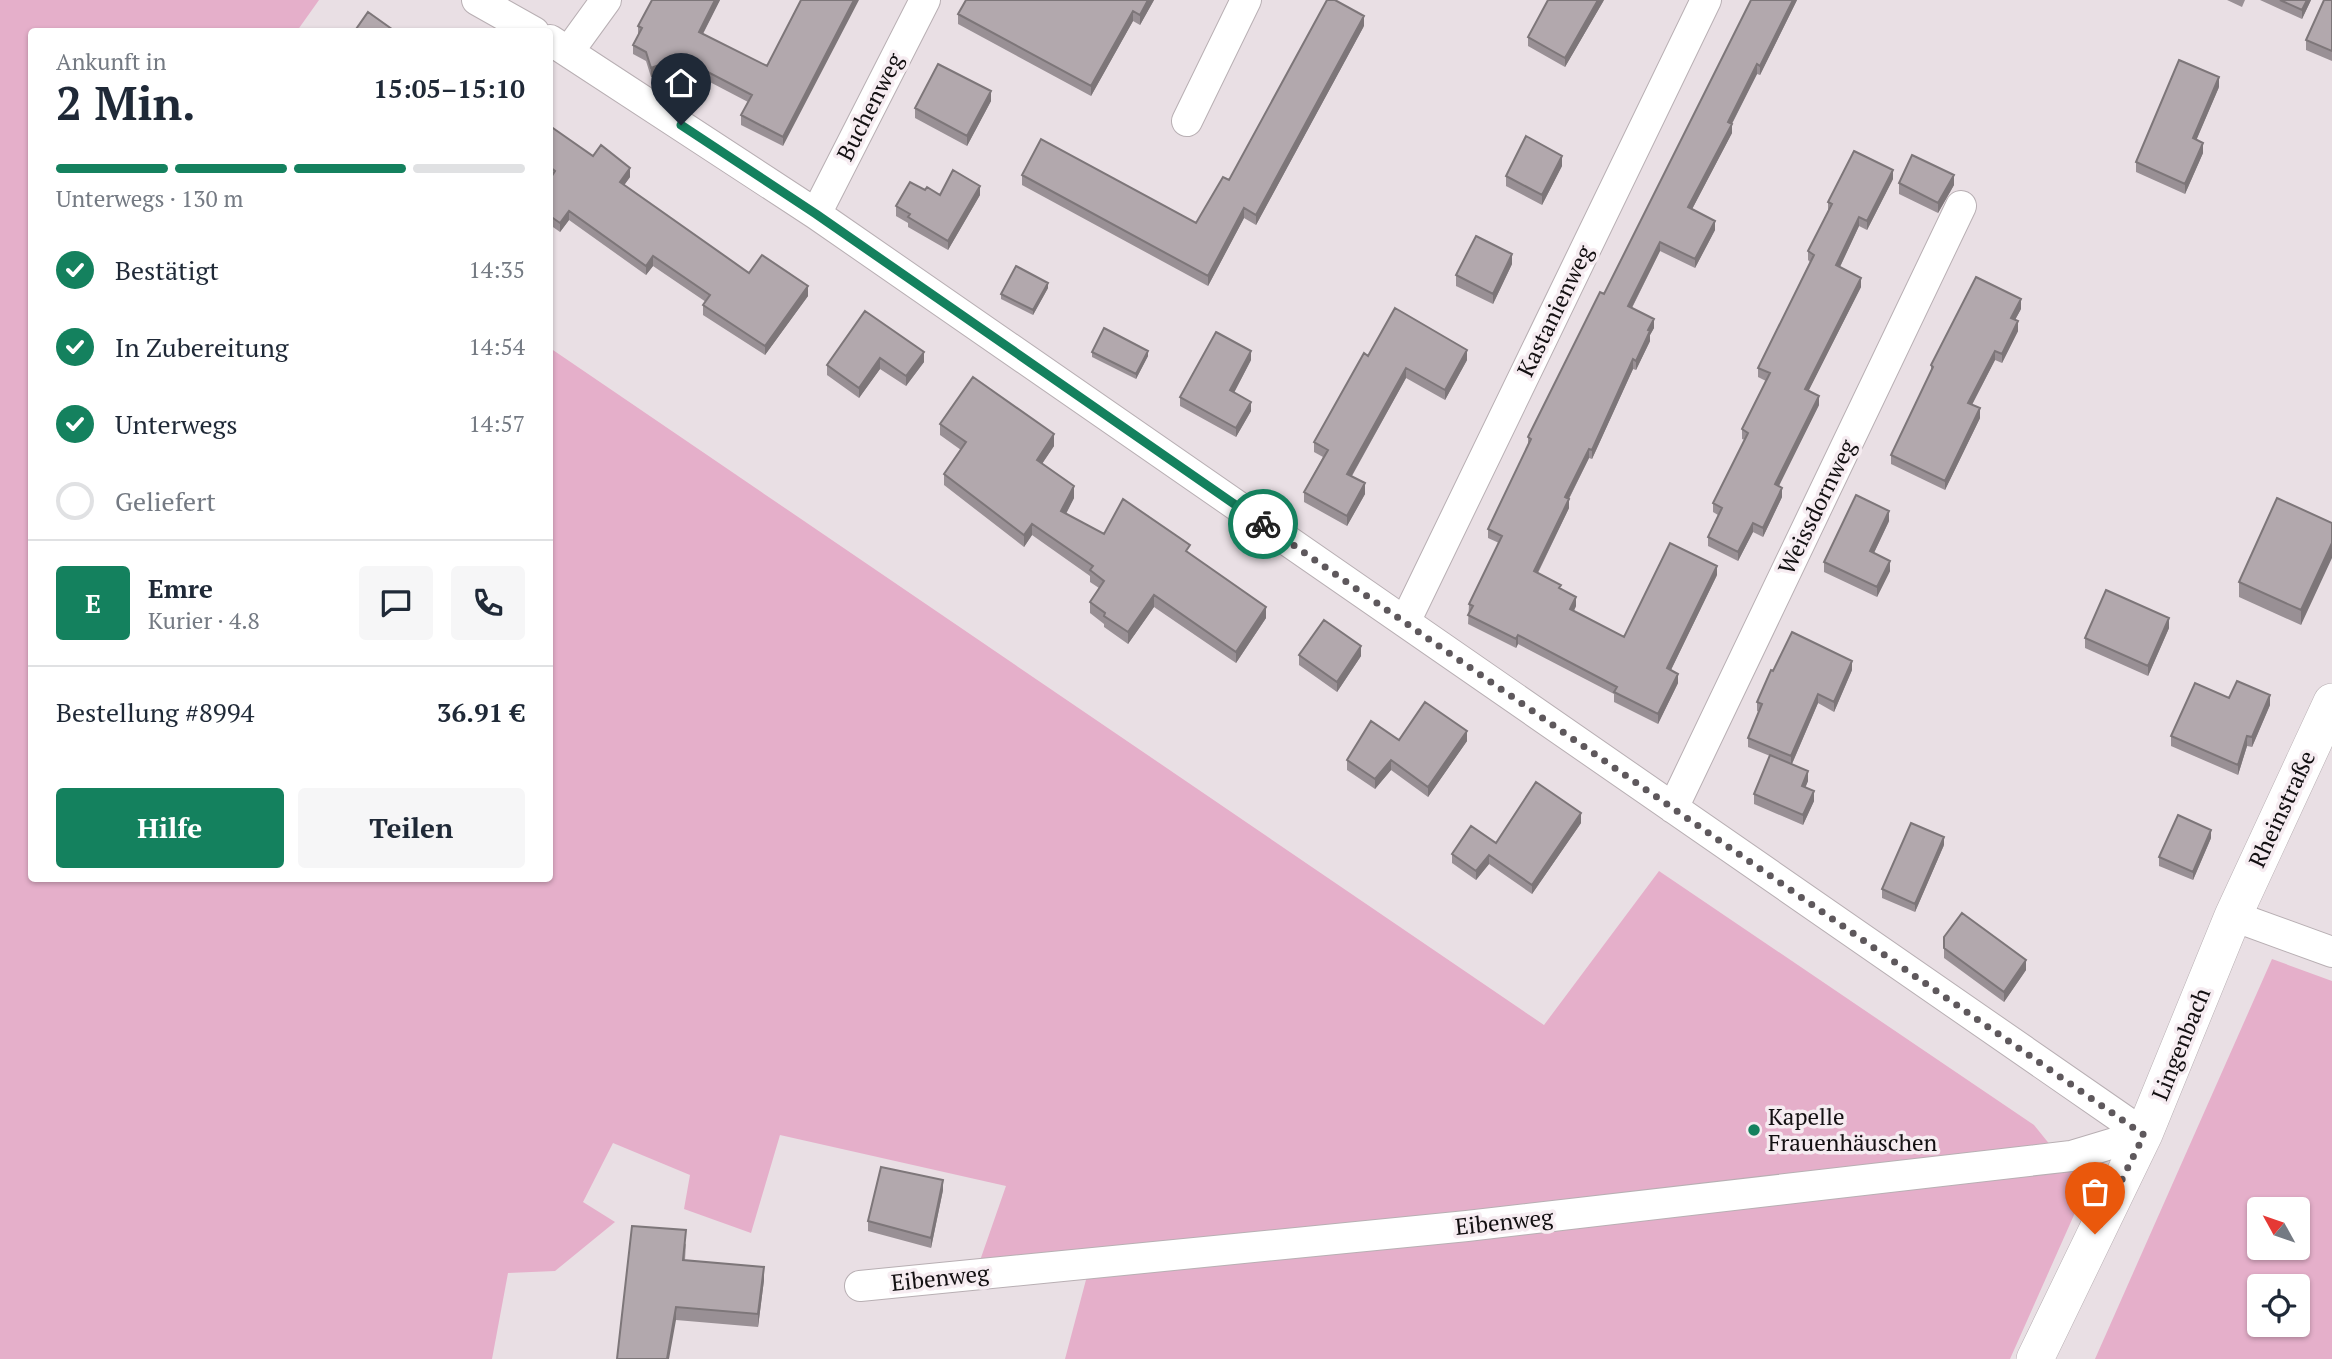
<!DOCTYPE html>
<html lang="de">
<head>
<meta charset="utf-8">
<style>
	:root { --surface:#fff; --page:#f6f6f7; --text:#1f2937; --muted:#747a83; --line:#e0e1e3; --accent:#14815e }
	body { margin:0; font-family:"PT Serif",serif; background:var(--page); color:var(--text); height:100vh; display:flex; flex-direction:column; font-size:26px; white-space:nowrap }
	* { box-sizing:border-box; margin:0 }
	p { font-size:23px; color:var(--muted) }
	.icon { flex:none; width:38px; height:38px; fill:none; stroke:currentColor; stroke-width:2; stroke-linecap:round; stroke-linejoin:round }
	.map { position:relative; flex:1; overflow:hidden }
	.drawer { position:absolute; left:28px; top:28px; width:525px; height:854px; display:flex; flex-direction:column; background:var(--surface); border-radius:7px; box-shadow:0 2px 5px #0004 }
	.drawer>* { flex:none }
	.needle { width:46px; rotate:310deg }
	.fabs { position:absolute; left:2247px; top:1197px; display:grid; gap:14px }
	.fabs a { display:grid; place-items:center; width:63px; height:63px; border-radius:7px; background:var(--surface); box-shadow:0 2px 5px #0004; font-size:35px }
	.pin { position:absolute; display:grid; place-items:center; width:60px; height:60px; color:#fff; margin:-72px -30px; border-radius:50% 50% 50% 0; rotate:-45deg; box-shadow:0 0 7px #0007 }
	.pin .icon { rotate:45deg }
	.courier { position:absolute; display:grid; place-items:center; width:70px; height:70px; margin:-35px; border:5px solid #14815e; border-radius:50%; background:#fff; color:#222; box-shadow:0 2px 9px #0007 }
	.head em { font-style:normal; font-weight:700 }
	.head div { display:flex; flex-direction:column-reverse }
	.head { display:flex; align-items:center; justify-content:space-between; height:119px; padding:0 28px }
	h1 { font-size:46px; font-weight:700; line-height:52px }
	.bar { display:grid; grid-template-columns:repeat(4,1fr); gap:10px 7px; align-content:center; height:84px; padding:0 28px }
	.bar i { height:9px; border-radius:5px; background:var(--line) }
	.bar .selected { background:var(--accent) }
	.bar p { grid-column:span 4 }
	.line { display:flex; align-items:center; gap:18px; padding:0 28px; border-top:2px solid var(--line) }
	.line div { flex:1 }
	.round { display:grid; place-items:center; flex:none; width:74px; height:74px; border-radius:7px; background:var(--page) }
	ol { padding:0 28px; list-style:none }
	li { display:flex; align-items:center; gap:21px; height:77px }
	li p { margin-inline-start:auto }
	li .icon { padding:7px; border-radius:50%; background:var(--accent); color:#fff; stroke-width:4 }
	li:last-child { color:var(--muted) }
	li i { width:38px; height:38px; border:4px solid var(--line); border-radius:50% }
	.action { display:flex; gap:14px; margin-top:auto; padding:14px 28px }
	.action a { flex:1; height:80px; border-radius:7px; background:var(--accent); color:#fff; font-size:28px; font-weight:700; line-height:80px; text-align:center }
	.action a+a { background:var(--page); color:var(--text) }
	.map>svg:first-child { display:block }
</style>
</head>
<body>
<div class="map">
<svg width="2332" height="1359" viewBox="0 0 2332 1359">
	<rect width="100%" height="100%" fill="#e9dfe4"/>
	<path fill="#e5afca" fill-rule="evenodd" d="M0,0h319l-22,31 -265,1v846h518v-530l994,677 115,-154 375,254 17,21 -1075,126 30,-86 -226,-51 -29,98 -67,-24 6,-34 -77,-32 -30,59 32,20 -60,49 -47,2 -16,86h-492z
		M2272,959l60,22v378h-237zM2298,1209v39h-39v-39zM2298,1286v39h-39v-39z
		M2067,1165l19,23 -76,171h-945l22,-83z"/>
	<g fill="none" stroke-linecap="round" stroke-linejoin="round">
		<g stroke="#b8afb3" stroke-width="32">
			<path id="minor" d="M477,0l57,32
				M550,40l266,174 1328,920
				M569,51l37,-51
				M1187,121l59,-121
				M816,214l109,-214
				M1405,622l301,-622
				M1673,808l288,-602
				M2233,916l99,36
				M860,1286l607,-60 604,-70 73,-22"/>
		</g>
		<g stroke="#b8afb3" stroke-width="38">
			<path id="tertiary" d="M2035,1359l109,-225 89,-218 99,-214"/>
		</g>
		<use href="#minor" stroke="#fff" stroke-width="30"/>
		<use href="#tertiary" stroke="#fff" stroke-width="37"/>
	</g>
	<path fill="#999095" d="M652,0h68l-17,34 64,32 34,-66 -18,146 -42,-21v-10l7,-13 -63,-33 -5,9 -13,-7 -16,6 -5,-16 -13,-7v-9l5,-10v-9z
		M966,0h188l-14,25 -7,-4 -42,75 -133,-72v-10z
		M1604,0l-39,67 -37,-21v-9z
		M1751,0h46l-37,75 -3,-1 -25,50v9l-40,76 23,21 -20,38 -35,-17 -28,57 22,20 -4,7v6l-14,29 -3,-1 -41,90 -3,-1 -20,41v9l-31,65 23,16 15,17 -2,5 50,26 93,-62 -46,95 7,13 -20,41 -44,-22v-8l-96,-50 -2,4 -48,-24 1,-20 30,-61 -11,-5v-9l40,-83v-9l76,-143z
		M2227,0h18l-3,7z
		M2260,0h51l-9,19z
		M2332,0v61l-26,-11v-10z
		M1364,26l-108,199 -12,-7 -36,68 -186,-101v-10l174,48 33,-43z
		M2219,87l-23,53 7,13 -18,41 -49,-22v-10z
		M991,101l-24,45 -52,-28v-10z
		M550,126l43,30 37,21 -6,8 125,88 59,23 -43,59 -62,-40v-10l3,-3 -53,-36 -7,9 -77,-55 -9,12 -10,-7v-46l1,-2 -1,-1z
		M1562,166l-20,39 -36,-19v-10z
		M1893,179l-26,51 -8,-4 -19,41 21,20 -53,104 11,14 -41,81 4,11 -19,40 -10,-5 -15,29 -30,-15v-9l10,-22 -5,-3v-9l32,-63 -3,-1v-10l24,-48 -8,-4v-9l52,-106 -2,-2v-9l20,-40v-9z
		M1899,183l55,2 -16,28 -39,-19z
		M925,190l15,5h40l-32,55 -40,-23v-4l-12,-7v-10z
		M1512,264l-19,40 -37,-18v-11z
		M1048,288l-15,27 -32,-16v-5z
		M2021,309l-6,11 3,11 -16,32 -7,-3 -23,45 8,13 -35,72 -54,-26v-9l40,-83v-7z
		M865,311l59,51 -18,24 -26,-17 -21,29 -32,-23v-10z
		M1092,352l56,4 -12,23 -44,-22z
		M1368,356l99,4 -22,40 -39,-22 -54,98 13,18 -18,32 -43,-24v-10l19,-35 -9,-5v-10z
		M1251,360l-17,33 17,18 -15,26 -56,-31v-9z
		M940,424l114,22 -12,18 32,34 -8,16 38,20 86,20 76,64 -30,45 -82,-56 -26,37 -24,-17v-3l-14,-11v-11l9,-14 -9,-6v-6l-58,-41 -8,12 -80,-62v-11l17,-24 -21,-15z
		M1889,521l-15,32 16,18 -13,26 -53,-25v-10z
		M2332,523l-31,102 -62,-28v-15z
		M2169,628l-21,48 -63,-28v-10z
		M1299,655l62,1 -24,36 -38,-27z
		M1852,670l-18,42 -16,-9 -26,61 16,17 -3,6 9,14 -11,24 -49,-21v-10l16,-38 -22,-9v-9l11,-26 -2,-1v-9z
		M2229,698l41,7 -18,42 -5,-1 -9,29 -67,-29v-10z
		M1399,740l68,1 -39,56 -37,-27 -16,19 -28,-19v-10z
		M1581,823l-49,71 -43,-30 -13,16 -24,-17v-9z
		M2211,838l-18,42 -34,-14v-9z
		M1944,845l-29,67 -33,-14v-9z
		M1944,937l82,33 -22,32 -60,-44z
		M943,1190l-12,58 -63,-17v-10z
		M686,1243l-1,17 79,20 -6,47 -82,-7 -59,39z"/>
	<path fill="#7d7679" d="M715,0h5l-21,41v-9z
		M854,0h5l-76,146v-9z
		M1148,0h6l-14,25v-10z
		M1598,0h6l-39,67v-9z
		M1793,0h4l-37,75v-9z
		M2307,0h4l-9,19v-9z
		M1133,11v10l-42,75v-10z
		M1364,16v10l-108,199v-10z
		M685,60v9l-5,9v-9z
		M667,62v9l-16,6v-9z
		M1757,64v10l-29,57v-9z
		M2219,77v10l-26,61v-10z
		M991,91v10l-24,45v-10z
		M1732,124v9l-44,84v-10z
		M2203,143v10l-18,41v-10z
		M1562,156v10l-20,39v-10z
		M630,168v9l-10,14v-9z
		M1893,170v9l-26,51v-9z
		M1954,175v10l-16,28v-10z
		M980,186v9l-32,55v-9z
		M1244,208v10l-36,68v-10z
		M569,211v9l-9,12v-9z
		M1859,217v9l-23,49v-10z
		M1715,221v9l-20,38v-9z
		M1660,242v9l-32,64v-9z
		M1512,254v10l-19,40v-10z
		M653,256v10l-7,9v-9z
		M1861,278v9l-56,111v-9z
		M1048,283v5l-15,27v-5z
		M808,286v10l-43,59v-9z
		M2021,299v10l-10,18v-9z
		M1654,319v9l-4,7v6l-14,29v-9l12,-31z
		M2018,321v10l-16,32v-9z
		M1467,350v10l-22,40v-10z
		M1148,351v5l-12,23v-5z
		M1251,351v9l-21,40v-10z
		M1995,351v9l-27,52v-9z
		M924,352v10l-18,24v-10z
		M880,358v11l-21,29v-10z
		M1633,359v10l-41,90v-9z
		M1406,368v10l-59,106v-10z
		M1819,396v9l-44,89v-10z
		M1251,402v9l-15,26v-9z
		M1980,408v10l-35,72v-9z
		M1054,434v12l-17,25v-11z
		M1589,449v9l-24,48v-9z
		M1365,483v11l-18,32v-10z
		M1074,486v12l-13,25v-12z
		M1782,488v9l-19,40v-9z
		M1569,499v9l-35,72v-9z
		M1889,511v10l-19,40v-10z
		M1753,523v9l-15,29v-9z
		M1032,524v11l-8,12v-12z
		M2332,543v15l-31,67v-15z
		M1890,561v10l-13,26v-10z
		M1717,566v9l-50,103v-10z
		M1154,595v12l-26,37v-12z
		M1576,597v9l-6,12v-9z
		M1266,607v11l-30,45v-11z
		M2169,618v10l-21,48v-10z
		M1518,635v9l-2,4v-9z
		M1361,646v10l-24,36v-10z
		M1852,661v9l-18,42v-10z
		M1678,674v9l-20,41v-10z
		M1818,694v9l-27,63v-10z
		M2270,695v10l-18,42v-10z
		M1467,731v10l-39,56v-10z
		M2247,736v10l-9,29v-10z
		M1391,760v10l-16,19v-10z
		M1808,771v10l-6,15v-10z
		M1814,791v10l-11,24v-10z
		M1581,813v10l-49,71v-9z
		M2211,830v8l-18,42v-8z
		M1944,837v8l-29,67v-8z
		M1489,855v9l-13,16v-9z
		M2026,960v10l-22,32v-10z
		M943,1180v10l-12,58v-10z
		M764,1267v13l-6,47v-13z
		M676,1307v13l-7,39h-2z"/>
	<path fill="#b2a8ad" stroke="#7d7679" stroke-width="2" d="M652,0h63l-16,32 68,34 34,-66h53l-71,137 -42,-22 11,-20 -67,-35 -5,9 -13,-7 -16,6 -5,-16 -13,-7 9,-17 -4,-2z
		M966,0h182l-8,15 -7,-4 -42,75 -133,-72z
		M1327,0h8l29,16 -108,199 -12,-7 -36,68 -186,-101 19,-36 155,84 27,-46 6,3z
		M1548,0h50l-33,58 -37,-21z
		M1751,0h42l-33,66 -3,-2 -29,58 4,2 -44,83 27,14 -20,38 -35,-17 -32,64 26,13 -6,11 2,1 -14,30 -3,-2 -41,91 -3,-1 -24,48 4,2 -35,72 27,14 -2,3 17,9 -6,12 54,28 46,-94 47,23 -50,102 11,6 -20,40 -44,-22 3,-5 -99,-52 -2,4 -48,-24 5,-9 -4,-2 33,-68 -14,-7 43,-90 -3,-2 72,-145 4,2z
		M2280,0h27l-5,10z
		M2324,0h8v51l-26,-11z
		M368,12l28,20h-42z
		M2179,60l40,17 -26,61 10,5 -18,41 -49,-22z
		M938,64l53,27 -24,45 -52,-28z
		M550,126l43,30 8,-11 29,23 -10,14 129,91 13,-18 46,31 -43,60 -62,-41 7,-10 -57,-39 -7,10 -77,-55 -9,12 -10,-7v-37l5,-8 -5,-4z
		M1526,136l36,20 -20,39 -36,-19z
		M1854,151l39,19 -26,51 -8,-4 -23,48 25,13 -56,111 14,7 -44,88 7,4 -19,40 -10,-5 -15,29 -30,-15 14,-29 -9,-5 35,-70 -6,-4 28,-56 -12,-5 56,-113 -6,-4 24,-47 -4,-2z
		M1912,155l42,20 -16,28 -39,-20z
		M953,170l27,16 -32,55 -40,-24 2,-3 -14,-8 14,-24 15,8 2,-3 13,8z
		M1476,236l36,18 -19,40 -37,-19z
		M1016,266l32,17 -15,27 -32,-16z
		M1976,277l45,22 -10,19 7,3 -16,33 -7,-3 -27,52 12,5 -35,73 -54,-26 42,-88 -2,-2z
		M1395,308l72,42 -22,40 -39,-22 -59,106 18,9 -18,33 -43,-24 24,-42 -14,-8 50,-89 4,3z
		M865,311l59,41 -18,24 -26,-18 -21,30 -32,-23z
		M1104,328l44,23 -12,23 -44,-22z
		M1216,332l35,19 -21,39 21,12 -15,26 -56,-31z
		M973,377l81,57 -17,26 37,26 -13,25 43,23 19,-35 67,46 -4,6 80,56 -30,45 -82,-57 -26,37 -24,-16 1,-3 -15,-11 14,-21 -14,-11 3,-4 -61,-42 -8,11 -80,-61 22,-32 -26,-18z
		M1856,495l33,16 -19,40 20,10 -13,26 -53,-25z
		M2277,498l55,25v20l-31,67 -62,-28z
		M2106,590l63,28 -21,48 -63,-28z
		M1324,620l37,26 -24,36 -38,-27z
		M1792,632l60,29 -18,41 -16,-8 -27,62 -43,-18 14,-34 -5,-2 14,-32 2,1z
		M2237,681l33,14 -18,42 -5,-1 -9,29 -67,-29 24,-53 34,15z
		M1425,702l42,29 -39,56 -37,-27 -16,19 -28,-19 24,-39 28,19z
		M1770,755l38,16 -6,15 12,5 -11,24 -49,-21z
		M1536,782l45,31 -49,72 -43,-30 -13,16 -24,-17 19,-28 25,17z
		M2178,815l33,15 -18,42 -34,-15z
		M1911,823l33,14 -29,67 -33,-15z
		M1962,913l64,47 -22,32 -60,-44v-11z
		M881,1167l62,13 -12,58 -63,-17z
		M632,1226l54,4 -3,30 81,7 -6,47 -82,-7 -9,52h-50z"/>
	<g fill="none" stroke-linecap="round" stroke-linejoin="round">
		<path stroke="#5e585c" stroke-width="7" stroke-dasharray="0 12.6" d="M1263,524l881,611 -49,99"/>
		<path stroke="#14815e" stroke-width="9" d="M681,125l135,89 447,310"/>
	</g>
	<circle fill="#14815e" stroke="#f6ecf1" stroke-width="2.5" cx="1754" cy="1130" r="7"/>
	<g text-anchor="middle" stroke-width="7" stroke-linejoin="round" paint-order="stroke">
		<g font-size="23" fill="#131012" stroke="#f6ecf1">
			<text transform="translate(870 107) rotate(-63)" y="8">Buchenweg</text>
			<text transform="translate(1555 311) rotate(-64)" y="8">Kastanienweg</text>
			<text transform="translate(1817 507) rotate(-64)" y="8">Weissdornweg</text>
			<text transform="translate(2282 809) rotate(-65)" y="8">Rheinstraße</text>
			<text transform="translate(2181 1044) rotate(-68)" y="8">Lingenbach</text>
			<text transform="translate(1504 1222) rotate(-6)" y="8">Eibenweg</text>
			<text transform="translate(940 1278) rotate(-6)" y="8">Eibenweg</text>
		</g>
		<g font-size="23" fill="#131012" stroke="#f6ecf1" text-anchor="start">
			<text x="1768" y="1125">Kapelle<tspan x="1768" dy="26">Frauenhäuschen</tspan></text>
		</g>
	</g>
</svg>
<div class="fabs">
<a><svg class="needle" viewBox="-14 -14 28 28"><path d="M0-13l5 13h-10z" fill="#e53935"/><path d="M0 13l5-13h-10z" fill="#747a83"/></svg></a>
<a><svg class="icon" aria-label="locate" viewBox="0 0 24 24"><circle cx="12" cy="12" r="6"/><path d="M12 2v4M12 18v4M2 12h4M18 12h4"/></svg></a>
</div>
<div class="pin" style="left:2095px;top:1234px;background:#ea580c"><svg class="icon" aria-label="bag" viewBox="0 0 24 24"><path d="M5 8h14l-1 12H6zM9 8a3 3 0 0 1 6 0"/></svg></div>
<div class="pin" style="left:681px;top:125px;background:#1f2937"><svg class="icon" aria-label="home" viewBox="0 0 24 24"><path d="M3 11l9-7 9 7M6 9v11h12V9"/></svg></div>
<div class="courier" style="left:1263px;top:524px"><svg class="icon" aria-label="bike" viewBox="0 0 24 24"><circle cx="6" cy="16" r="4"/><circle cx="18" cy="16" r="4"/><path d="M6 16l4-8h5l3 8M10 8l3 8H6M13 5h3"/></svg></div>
<section class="drawer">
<div class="head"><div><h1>2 Min.</h1><p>Ankunft in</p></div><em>15:05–15:10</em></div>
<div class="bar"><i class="selected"></i><i class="selected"></i><i class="selected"></i><i></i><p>Unterwegs · 130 m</p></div>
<ol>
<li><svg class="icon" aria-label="check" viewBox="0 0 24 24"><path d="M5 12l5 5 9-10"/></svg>Bestätigt<p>14:35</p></li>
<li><svg class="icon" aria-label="check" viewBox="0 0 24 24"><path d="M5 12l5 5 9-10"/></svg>In Zubereitung<p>14:54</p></li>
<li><svg class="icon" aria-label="check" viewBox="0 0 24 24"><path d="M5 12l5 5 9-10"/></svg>Unterwegs<p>14:57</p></li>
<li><i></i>Geliefert</li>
</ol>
<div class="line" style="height:126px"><b class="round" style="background:var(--accent);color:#fff">E</b><div><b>Emre</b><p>Kurier · 4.8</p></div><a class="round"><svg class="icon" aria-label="chat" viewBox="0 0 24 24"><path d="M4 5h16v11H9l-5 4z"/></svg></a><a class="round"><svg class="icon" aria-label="phone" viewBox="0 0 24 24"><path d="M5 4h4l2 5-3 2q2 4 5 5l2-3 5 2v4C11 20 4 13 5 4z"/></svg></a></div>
<div class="line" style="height:91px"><div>Bestellung #8994</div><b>36.91 €</b></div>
<div class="action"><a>Hilfe</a><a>Teilen</a></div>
</section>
</div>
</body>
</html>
